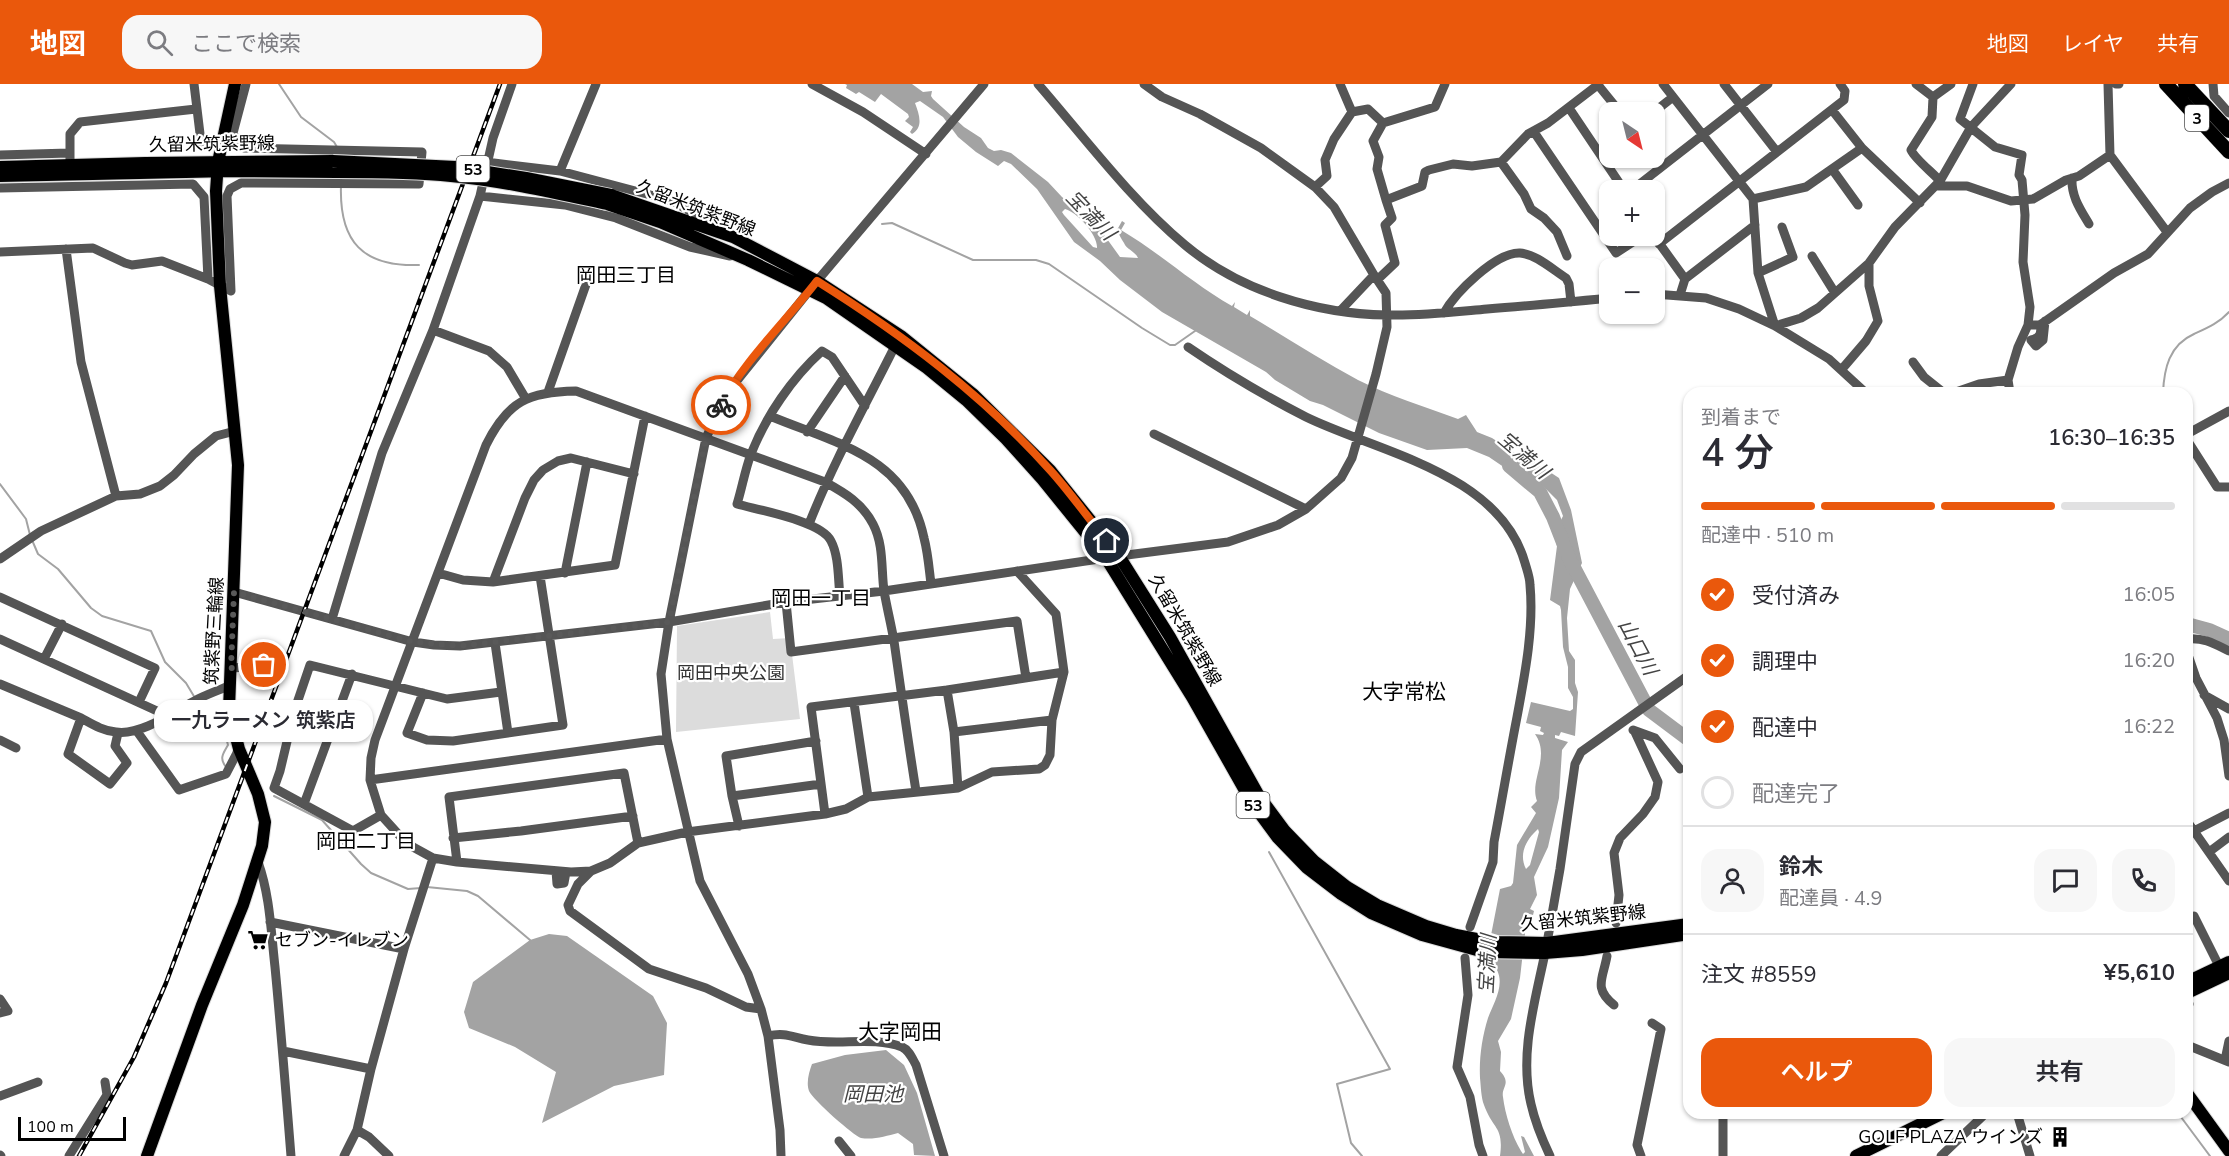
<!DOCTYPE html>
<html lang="ja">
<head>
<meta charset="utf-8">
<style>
	:root { --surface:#fff; --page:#f7f7f7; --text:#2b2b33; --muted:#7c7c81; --line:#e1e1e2; --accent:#ea580c }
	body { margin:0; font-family:"Nunito Sans","Noto Sans JP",sans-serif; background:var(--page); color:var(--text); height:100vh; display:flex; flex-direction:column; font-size:22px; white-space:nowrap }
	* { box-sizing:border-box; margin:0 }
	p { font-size:20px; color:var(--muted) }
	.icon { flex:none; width:33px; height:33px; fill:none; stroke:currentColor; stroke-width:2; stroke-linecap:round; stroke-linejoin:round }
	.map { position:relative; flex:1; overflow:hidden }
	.details { position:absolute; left:1683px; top:303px; width:510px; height:732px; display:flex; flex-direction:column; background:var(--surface); border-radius:18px; box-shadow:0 2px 4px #0004 }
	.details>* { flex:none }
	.needle { width:39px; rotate:145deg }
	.tools { position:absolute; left:1599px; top:18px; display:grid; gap:12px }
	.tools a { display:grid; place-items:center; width:66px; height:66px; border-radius:12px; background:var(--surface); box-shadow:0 2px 4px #0004; font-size:30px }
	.scale { position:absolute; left:18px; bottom:15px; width:108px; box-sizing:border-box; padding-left:6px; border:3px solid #000; border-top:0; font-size:16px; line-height:21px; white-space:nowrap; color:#000; -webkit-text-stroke:4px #fff; paint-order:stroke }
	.pin { position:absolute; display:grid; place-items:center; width:51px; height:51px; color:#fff; margin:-26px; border:3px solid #fff; border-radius:50%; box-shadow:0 2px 6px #0007 }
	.courier { position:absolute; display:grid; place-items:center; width:60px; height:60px; margin:-30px; border:4px solid #ea580c; border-radius:50%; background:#fff; color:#222; box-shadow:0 2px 8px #0007 }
	.bubble { position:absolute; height:42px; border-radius:18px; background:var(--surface); box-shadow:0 2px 4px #0004; font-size:20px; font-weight:600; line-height:42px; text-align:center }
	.headline em { font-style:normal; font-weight:600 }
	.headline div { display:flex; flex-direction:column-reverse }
	.headline { display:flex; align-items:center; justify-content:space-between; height:102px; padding:0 18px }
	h1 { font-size:39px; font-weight:600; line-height:45px }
	.bar { display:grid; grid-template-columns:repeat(4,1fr); gap:9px 6px; align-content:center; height:72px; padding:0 18px }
	.bar i { height:8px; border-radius:4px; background:var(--line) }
	.bar .current { background:var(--accent) }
	.bar p { grid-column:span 4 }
	.line { display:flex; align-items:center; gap:15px; padding:0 18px; border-top:2px solid var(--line) }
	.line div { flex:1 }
	.round { display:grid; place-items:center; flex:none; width:63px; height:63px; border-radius:18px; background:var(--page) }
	ol { padding:0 18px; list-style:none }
	li { display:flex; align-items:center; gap:18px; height:66px }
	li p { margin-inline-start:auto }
	li .icon { padding:6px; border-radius:50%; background:var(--accent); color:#fff; stroke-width:4 }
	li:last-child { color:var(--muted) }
	li i { width:33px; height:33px; border:3px solid var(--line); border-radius:50% }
	.button { display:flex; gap:12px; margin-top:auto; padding:12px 18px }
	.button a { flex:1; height:69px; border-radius:18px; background:var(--accent); color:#fff; font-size:24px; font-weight:600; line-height:69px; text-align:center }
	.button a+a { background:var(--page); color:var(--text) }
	header { display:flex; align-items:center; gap:36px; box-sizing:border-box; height:84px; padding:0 30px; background:var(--accent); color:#fff }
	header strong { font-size:28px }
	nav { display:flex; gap:33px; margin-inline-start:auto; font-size:21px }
	.search { width:420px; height:54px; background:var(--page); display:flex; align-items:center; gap:15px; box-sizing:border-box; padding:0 21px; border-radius:18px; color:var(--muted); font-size:22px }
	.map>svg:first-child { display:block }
</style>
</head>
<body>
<header>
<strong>地図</strong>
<div class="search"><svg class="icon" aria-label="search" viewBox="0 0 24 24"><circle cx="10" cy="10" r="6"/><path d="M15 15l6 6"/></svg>ここで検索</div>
<nav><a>地図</a><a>レイヤ</a><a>共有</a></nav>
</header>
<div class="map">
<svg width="2229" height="1072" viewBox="0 0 2229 1072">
	<rect width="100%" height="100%" fill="#fff"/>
	<path fill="#dcdcdc" d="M770,528l3,27 17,-1 10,81 -124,13 1,-106z"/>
	<path fill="#a3a3a3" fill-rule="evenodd" d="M845,0h67l11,8 9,-1 -1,5 2,3 31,28 17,11 7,10 6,3 7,-1 10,3 37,29 14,15 35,28 23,32 18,1c-3,-7 -11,-8 -14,-15 -3,-4 -5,-9 -7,-13l5,-9 3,2 -4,7c39,23 72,54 111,76l3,-4 -1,5 13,8 3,-5v6c35,21 71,44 108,64 32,16 67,27 100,39l8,-4 11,17 15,6 32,21 9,2 26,17 12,32 11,53 -12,26 -3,29 2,33 6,9v23l3,9 -3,44 -14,-4 -2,4 -4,-1v3l13,4 -6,8 -3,48 -11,49 -14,30 3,18 -7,14 4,2 -1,4 -7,-2 -3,10 2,11 -5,44 -9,41 -13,22 3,11 -1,19c12,13 1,16 3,26 2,17 9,39 18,54l2,3 2,-2 -4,-16 3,1 10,19h-34c4,-30 -7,-26 -16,-51 -3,-8 -3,-18 -4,-27 -1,-20 2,-41 8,-60 5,-14 17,-32 9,-48l-12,-4 15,-77 11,-3 2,-3 4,-38 19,-32 -5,-6 6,-6c-8,-21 14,-44 -2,-67l8,1 1,-2 -4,-2 1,-4 -15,-4 5,-21 39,9 3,-2v-12l-5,-9v-21l-5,-20 -2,-37 -1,-4 -10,-6 7,-54 -3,-12 9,-18 -6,-16 -13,-13 -33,-15 -22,-15 -22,-9 -40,2 -48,-17 -56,-28 -13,-4 -35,-21 -9,-8 -104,-60 -42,-32 -20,-19 -26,-19 -37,-53 -26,-25 -7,-3 -6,5 -22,-14 -18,-15 -15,-20 -23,-16 -5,2c4,11 9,24 -3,31l-2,-2 3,-5 -8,-6 4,-4 -1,-3 -27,-20 -6,8 -16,-10 -3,2 -10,-6 1,-3zM1065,125c12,3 33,26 32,39l-4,-1 -29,-32 -2,-3zM1538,745l1,3 -9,33 -4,4c-8,-16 1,-30 12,-40z
		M549,850l18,2 86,60 14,27 -3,52 -50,11 -72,37 14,-51 -41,-25 -46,-19 -5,-16 9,-30 57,-42z
		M886,966l18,15 13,28 18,63 -21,-1 -1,-11 -15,-11c-12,3 -24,7 -37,5 -7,-2 -48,-38 -52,-47 -3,-8 0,-19 3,-27l33,-9z"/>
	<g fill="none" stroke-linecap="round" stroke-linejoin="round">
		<path stroke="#a3a3a3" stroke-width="2" d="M279,0l22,33 33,25 3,5
			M341,101c-2,57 22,82 78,80
			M882,140l10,-1 81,37h63l13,4 93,64 28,17h5l20,-14
			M2163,309c1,-24 6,-48 31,-59 13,-6 25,-11 35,-22
			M0,400l26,35 4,16
			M32,456l6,14 20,15 33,39 11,8 49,15 14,31 21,21 9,15
			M199,617l21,14 8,30c-5,9 -9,13 -2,22
			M274,712l48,24 39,44 10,9 37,16 13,-1
			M1269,768l121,217 -53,15 14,59 11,13
			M427,803l40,4 11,5 52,44
			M2073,1029v2
			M2178,1029l32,43"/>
		<path stroke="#a3a3a3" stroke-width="14" d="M1509,382l31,26 13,25 16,41 80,152 40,30
			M2187,540l22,6 20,9"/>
		<g stroke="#dbdbdb" stroke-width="14">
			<path id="major" d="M0,83l145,-4 188,-2
				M0,92l232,-5 104,1
				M611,111l122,42 84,44 84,55 73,59 76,75 69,86 51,81 89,159 26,35 29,30 33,26 30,18 49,21 30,9 36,7 55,1 142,-19
				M607,120l53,18 88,38 78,38 101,70 39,32 40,39 36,40 64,79 86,139 60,106 25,34 30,31 34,26 30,19 51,22 62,17 61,1 37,-3 107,-16
				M2187,898l42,-20
				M2187,909l42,-20
				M2187,1009l42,58
				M147,1072l55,-151 41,-100 19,-59 3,-24 -7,-28 -19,-45 -10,-39 9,-245 -18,-179 -4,-95 2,-29 17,-78
				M1856,1072l87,-43"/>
		</g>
		<g stroke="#dbdbdb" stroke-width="15">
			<path id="highway" d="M2166,0l63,68
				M2185,0l44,47"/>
		</g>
		<path stroke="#555" stroke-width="9" d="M194,0l7,58
			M812,0l51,28 63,42
			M1038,0c46,53 93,116 147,161 55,46 131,69 202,70 34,1 67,-3 100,-6 41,-3 82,-7 123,-11
			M1340,0l12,28
			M1445,0l-10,23 -52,16 -10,18 6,16 -2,12 9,31 36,-14 3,-14 4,-2 24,-6 19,2 29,-4 27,-28 20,-11 51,-39
			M1663,0l90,115 5,74 17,53 26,-8 17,-10 51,-45 26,-36 45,-46 31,-54 40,-43
			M1724,0l53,68
			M1916,0l17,13 18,-13
			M1973,0l-13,35 35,28 27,8 -3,20 3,5 3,35 -2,47 7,45 -2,18 -10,22 -10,33 2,13
			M2108,0l2,71 57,77
			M2116,0h3
			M2213,0l1,12 15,17
			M1598,1l22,27
			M1933,13l-1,20 -21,33c4,9 21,22 29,31
			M1569,24l55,82
			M1832,26l30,38 58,55
			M1654,28l19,-15
			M1534,48l82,121 26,-17
			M0,71l69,-2
			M486,78l74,9 98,26 18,6 45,26
			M1501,78l23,32 7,15 13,9 13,14 10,24
			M70,85v-35l10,-12 116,-13
			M1832,85l26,36
			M560,87l36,-87
			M2072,94c-1,18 8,31 17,46
			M1936,102h31l44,15 22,-2 33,-19 13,-4 31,-21
			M1315,103l12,-11 -2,-16 9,-21 18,-27 16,-3 15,14
			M0,104l193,-4 11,13 4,82
			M1632,106l136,-106
			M480,112l85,9 51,13 74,29 40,9
			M1753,115l53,-12 56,-39
			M1654,152l31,43 -5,16
			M1659,160l185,-144 1,-9 -5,-7
			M66,165l15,113 35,134
			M0,168l93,-4 32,15 7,2 30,-4 46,18 23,12 -4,-95 3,-7 11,-6 178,1 3,-32 -178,-4 -5,-3 -6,-12 13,-49
			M1812,172l23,37
			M1758,189l35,-16 -11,-30
			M1685,195l70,-54
			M1377,196l18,-17 -10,-38 7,-7 -6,-18
			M1654,210l52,4 33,11 36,17 54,33 37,34
			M1340,227l34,-36
			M1444,229c11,-20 52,-61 76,-60 16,1 33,17 46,25l3,6 2,18
			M2041,240c0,9 0,14 -10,16l5,6 7,-6 2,-19
			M2028,241h12l74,-52 34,-19 42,-46 22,-16 17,-9
			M433,246l56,21 18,16 19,32
			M1188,263c38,26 77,49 118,70 72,35 194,56 219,146 2,7 5,15 5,22 4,43 -5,89 -13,132 -8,41 -15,83 -23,125l-1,20 -23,65
			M1913,278l11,15 20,16
			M1842,285l24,-28 12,-20 -9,-35v-23
			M548,308l41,-116
			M1953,309l26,-9 29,-4
			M770,332c67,28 137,40 154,122 4,15 5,30 7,46
			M807,348l38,-56
			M1154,350l152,75
			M2187,350l42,-23
			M2187,356l30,47h12
			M809,440c24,-61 56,-118 86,-178
			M0,475l41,-28 75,-35 24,-2 20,-8 14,-11 20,-21 22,-18 19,-5
			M438,489l25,7 30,2 122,-17 30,-149
			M565,489l22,-111
			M493,498l32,-84 9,-18 9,-10 15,-9 13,-3 63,16
			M234,508l179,50 21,3 26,1 209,-24 117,-20 98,-11 235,-35 109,-14 50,-17 28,-16 35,-31 11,-20 24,-84 11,-47 -1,-34 -12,-18 -40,-68 -19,-20 -54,-39 -61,-34 -38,-17 -18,-13
			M840,512c-2,-17 -1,-40 -9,-55 -9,-20 -73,-31 -94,-37 5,-16 8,-34 14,-50 15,-38 41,-76 71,-103l10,6 33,49
			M0,513l155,71 -16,34
			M786,518l5,50 226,-31 9,57
			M332,535l50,-166 51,-123 47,-134 13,-58 19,-54
			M0,555l168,77
			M2187,555c16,-2 28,5 42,12
			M495,559l13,90
			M2187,568l9,26 21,40 7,22 5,36
			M44,575l18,-35
			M231,584l48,-3
			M0,600l81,34
			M947,606l7,42 4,56
			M423,609l-16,40 20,7 26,1 110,-16 -23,-149
			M2204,611l25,14
			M854,619l14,94
			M136,646l43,60 47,-16 13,-25
			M1633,646l22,8 25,31
			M954,648l98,-12
			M118,649l-3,13 12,17 -17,21 -42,-30 13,-36c11,6 22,13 35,14 26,4 60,-22 82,-33 10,-5 21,-9 31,-13
			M0,656l16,8
			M370,696l297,-41
			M916,707c-8,-50 -15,-100 -22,-150 -3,-17 -7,-33 -10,-50 -3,-22 0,-46 -11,-67 -11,-21 -28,-31 -48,-42l-249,-91c-48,1 -68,10 -90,54l-111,295 -4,18 -1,22 11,35 19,21 13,11 20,11 24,4 114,10 20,-1 19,-8 28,-20 49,-11 138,-18 21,-5 22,-12 90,-9 34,-16 47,-3 6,-4 5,-10 2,-35 12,-48 -8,-58 -39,-43
			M732,712l89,-12
			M304,720l48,-130
			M825,730l-14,-107 136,-17 117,-18
			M381,731l-28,16 -79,-43 6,-17 14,-59 16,-47 137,34 54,-7
			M2187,737l42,60
			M739,742l-7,-30 -6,-40 90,-15
			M2194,747l35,-18
			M453,754l68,-7 112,-15
			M2209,768l20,-15
			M258,778c12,33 13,70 17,105 6,63 11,126 16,189
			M457,778l-8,-65 175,-24 14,70
			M556,787l1,13 7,-1 2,-11
			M591,787l-13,13 -10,21 2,6 79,58 57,19 40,19 15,2
			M2194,832l25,50
			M270,838l134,27
			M1616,839l3,-28 -5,-42 6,-15 23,-24 12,-17 3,-15 -23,-50
			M1547,859l13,-74 15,-105 6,-12 108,-77
			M1545,869c-10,49 -26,101 -14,151 4,18 11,35 19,52
			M1607,872c-4,23 -14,32 7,49
			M1465,874l3,37 -11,72 13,30 9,48 4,11
			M0,915l8,12 -8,2
			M2187,916l2,4 -2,8
			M768,952c17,-4 24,1 40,4 31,6 64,-4 94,7 7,3 10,11 14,18l28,91
			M2187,961l42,17
			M283,967l88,18
			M2225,976l4,-19
			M0,1012l38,-14
			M1723,1029v43
			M2017,1029l13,43
			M357,1046l12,7 20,19
			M839,1057l12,15
			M0,1071l1,1
			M69,1072l38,-61 -2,-13
			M344,1072l13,-26 14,-61 33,-120 29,-91
			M781,1072l-1,-26 -12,-94 -7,-27 -13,-35 -48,-93 -33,-142 -6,-65 8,-52 37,-184 21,-45 90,-112 167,-197
			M1641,1072l-4,-11 24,-116 -9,-6
			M1941,1072l45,-43"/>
		<use href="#major" stroke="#000" stroke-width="12"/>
		<use href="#highway" stroke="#000" stroke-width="14"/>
		<g stroke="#000" stroke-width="4.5">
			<path id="rail" d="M79,1072l55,-99 32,-74 334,-899"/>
		</g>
		<use href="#rail" stroke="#fff" stroke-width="2" stroke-dasharray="7" stroke-linecap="butt"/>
		<g stroke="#dbdbdb" stroke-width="14" stroke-linecap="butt">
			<path id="major-bridge" d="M333,77l123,6 70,11 85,17
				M336,88c38,0 77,0 115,4 53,5 105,17 156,28"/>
		</g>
		<use href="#major-bridge" stroke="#000" stroke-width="12"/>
	</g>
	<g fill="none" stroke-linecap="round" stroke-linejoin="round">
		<path stroke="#595959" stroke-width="6" stroke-dasharray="0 10.8" d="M264,581l-33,3 3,-76 179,50 47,4 209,-24 37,-184 15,-33"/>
		<path stroke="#ea580c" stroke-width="8" d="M721,321c22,-43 66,-85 96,-124 86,54 165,113 233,189 20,22 38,48 57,71"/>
	</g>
	<defs>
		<g id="supermarket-bare" transform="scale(1.62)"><path d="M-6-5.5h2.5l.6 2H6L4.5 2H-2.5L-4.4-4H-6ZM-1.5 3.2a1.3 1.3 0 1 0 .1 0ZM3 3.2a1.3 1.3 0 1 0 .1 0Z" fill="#000" stroke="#fff" stroke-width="2.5" paint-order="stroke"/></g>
		<g id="building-bare" transform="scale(1.62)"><path d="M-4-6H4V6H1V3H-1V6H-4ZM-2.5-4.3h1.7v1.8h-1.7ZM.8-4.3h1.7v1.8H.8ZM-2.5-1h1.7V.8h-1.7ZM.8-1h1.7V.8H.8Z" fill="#000" stroke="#fff" stroke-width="2.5" paint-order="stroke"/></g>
	</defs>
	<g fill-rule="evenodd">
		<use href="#supermarket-bare" x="258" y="856"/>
		<use href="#building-bare" x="2060" y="1053"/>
	</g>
	<g text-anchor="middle" stroke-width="4.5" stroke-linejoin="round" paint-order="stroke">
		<g fill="#fff" stroke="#4c4c4c" stroke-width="1.5">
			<rect x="2185" y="21" width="24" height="26" rx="4.5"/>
			<rect x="456.5" y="72" width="33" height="26" rx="4.5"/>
			<rect x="1236.5" y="708" width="33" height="26" rx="4.5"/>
		</g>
		<g font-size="16" font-weight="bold" fill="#000">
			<text x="2197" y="40">3</text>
			<text x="473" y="91">53</text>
			<text x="1253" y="727">53</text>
		</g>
		<g font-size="18" fill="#000" stroke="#fff">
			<text transform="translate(212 60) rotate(-1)" y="6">久留米筑紫野線</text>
			<text transform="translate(696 124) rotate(21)" y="6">久留米筑紫野線</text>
			<text transform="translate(1185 546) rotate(60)" y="6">久留米筑紫野線</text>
			<text transform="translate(214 547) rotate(-87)" y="6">筑紫野三輪線</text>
			<text transform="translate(1583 834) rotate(-6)" y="6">久留米筑紫野線</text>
		</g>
		<g font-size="18" fill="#333" stroke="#fff">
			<text x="731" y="595">岡田中央公園</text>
		</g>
		<g font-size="18" fill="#000" stroke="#fff" text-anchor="start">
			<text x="275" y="862">セブン-イレブン</text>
			<text x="2043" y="1059" text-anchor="end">GOLF PLAZA ウインズ</text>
		</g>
		<g font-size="20" font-style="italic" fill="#444" stroke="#fff">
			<text transform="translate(1091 131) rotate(46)" y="7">宝満川</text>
			<text transform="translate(1524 371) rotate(41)" y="7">宝満川</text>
			<text transform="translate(1638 563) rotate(62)" y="7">山口川</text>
			<text transform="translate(1487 880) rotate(-87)" y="7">宝満川</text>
			<text x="873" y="1017">岡田池</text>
		</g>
		<g font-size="20" fill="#000" stroke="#fff">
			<text x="626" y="198">岡田三丁目</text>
			<text x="821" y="521">岡田一丁目</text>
			<text x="366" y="764">岡田二丁目</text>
		</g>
		<g font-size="21" fill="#000" stroke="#fff">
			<text x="1404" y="615">大字常松</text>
			<text x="900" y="955">大字岡田</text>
		</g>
	</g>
</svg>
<div class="tools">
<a><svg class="needle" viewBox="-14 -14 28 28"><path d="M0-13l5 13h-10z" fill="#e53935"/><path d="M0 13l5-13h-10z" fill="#7c7c81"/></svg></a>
<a>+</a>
<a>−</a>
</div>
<div class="scale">100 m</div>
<div class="pin" style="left:264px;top:581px;background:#ea580c"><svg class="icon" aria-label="bag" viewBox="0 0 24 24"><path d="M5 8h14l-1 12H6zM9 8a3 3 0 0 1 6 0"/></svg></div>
<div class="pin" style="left:1107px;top:457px;background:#1f2937"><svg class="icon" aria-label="home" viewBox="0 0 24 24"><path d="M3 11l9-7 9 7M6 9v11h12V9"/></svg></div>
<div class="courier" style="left:721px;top:321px"><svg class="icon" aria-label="bike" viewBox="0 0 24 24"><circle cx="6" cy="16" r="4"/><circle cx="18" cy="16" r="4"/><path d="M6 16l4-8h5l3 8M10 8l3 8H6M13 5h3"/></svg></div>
<div class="bubble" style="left:154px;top:616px;width:219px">一九ラーメン 筑紫店</div>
<section class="details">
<div class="headline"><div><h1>4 分</h1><p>到着まで</p></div><em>16:30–16:35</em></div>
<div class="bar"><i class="current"></i><i class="current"></i><i class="current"></i><i></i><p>配達中 · 510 m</p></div>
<ol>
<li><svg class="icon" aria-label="check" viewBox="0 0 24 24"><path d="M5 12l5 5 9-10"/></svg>受付済み<p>16:05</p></li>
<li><svg class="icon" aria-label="check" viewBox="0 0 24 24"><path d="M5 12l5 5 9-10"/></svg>調理中<p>16:20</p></li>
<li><svg class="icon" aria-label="check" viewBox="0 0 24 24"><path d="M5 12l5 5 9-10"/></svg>配達中<p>16:22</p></li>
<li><i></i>配達完了</li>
</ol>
<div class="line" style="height:108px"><a class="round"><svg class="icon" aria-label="person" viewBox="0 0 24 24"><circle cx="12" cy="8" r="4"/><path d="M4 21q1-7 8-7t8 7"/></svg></a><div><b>鈴木</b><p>配達員 · 4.9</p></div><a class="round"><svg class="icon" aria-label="chat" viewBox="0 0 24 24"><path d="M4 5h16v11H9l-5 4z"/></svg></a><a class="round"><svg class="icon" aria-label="phone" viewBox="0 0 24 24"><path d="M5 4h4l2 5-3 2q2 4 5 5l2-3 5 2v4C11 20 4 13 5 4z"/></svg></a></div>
<div class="line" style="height:78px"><div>注文 #8559</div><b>¥5,610</b></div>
<div class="button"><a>ヘルプ</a><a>共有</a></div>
</section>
</div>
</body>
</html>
